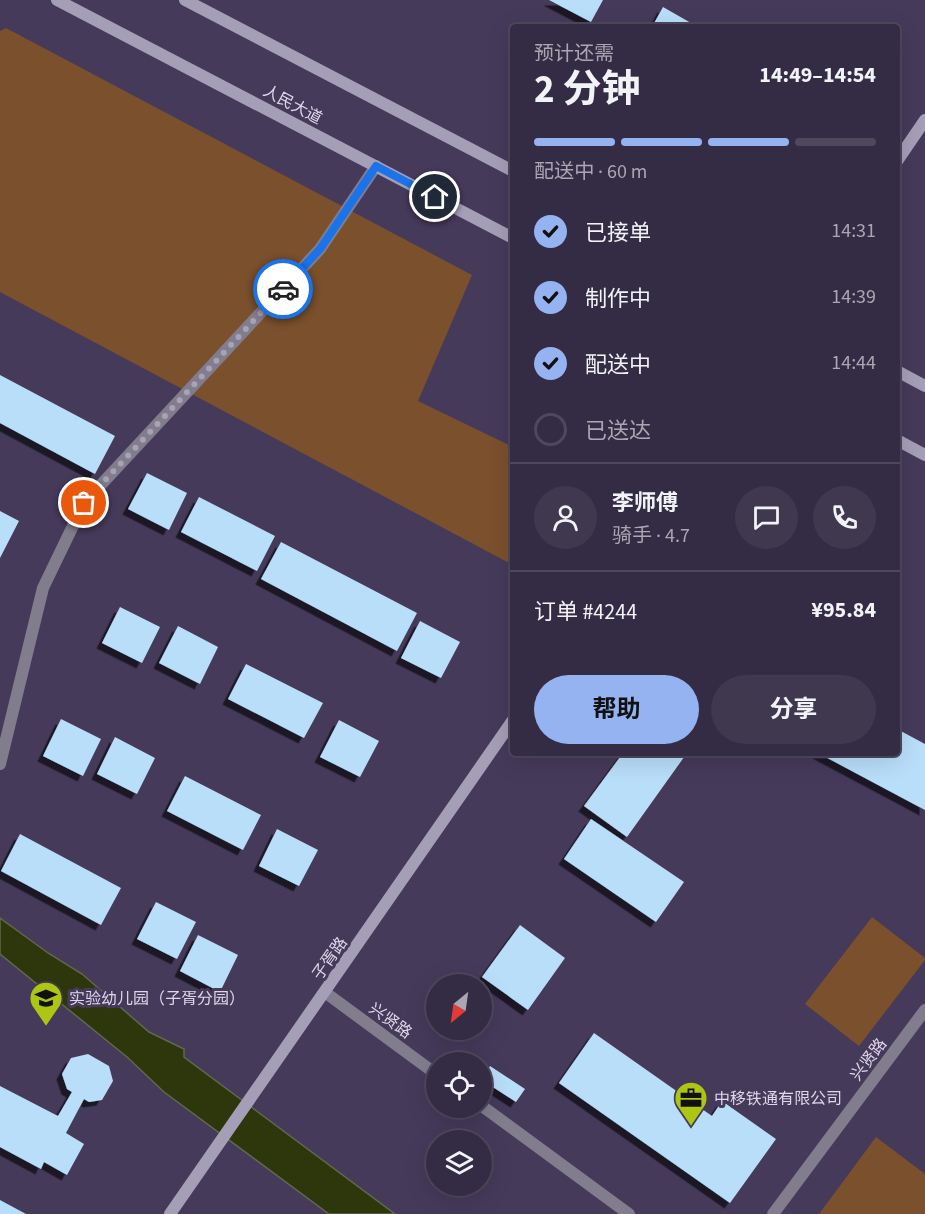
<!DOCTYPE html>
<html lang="zh">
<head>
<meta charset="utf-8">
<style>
	:root { --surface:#342c44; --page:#3f384f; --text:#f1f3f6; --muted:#a9a7b2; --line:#4e485d; --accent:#95b2f1 }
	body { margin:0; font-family:"Source Sans 3","Noto Sans SC",sans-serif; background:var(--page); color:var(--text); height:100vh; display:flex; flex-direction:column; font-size:22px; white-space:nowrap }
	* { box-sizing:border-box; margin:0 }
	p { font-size:20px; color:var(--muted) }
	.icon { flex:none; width:33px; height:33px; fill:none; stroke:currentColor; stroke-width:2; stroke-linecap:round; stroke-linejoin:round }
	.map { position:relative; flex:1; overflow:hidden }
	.drawer { position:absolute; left:510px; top:24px; width:390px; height:732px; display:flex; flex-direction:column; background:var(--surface); border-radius:6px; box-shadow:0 6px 24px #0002,0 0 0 2px var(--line) }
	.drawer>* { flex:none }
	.needle { width:39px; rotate:209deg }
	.fabs { position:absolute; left:426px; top:974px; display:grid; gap:12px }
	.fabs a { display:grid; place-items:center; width:66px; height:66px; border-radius:50%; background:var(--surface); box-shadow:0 6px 24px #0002,0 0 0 2px var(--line); font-size:30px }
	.pin { position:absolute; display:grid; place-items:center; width:51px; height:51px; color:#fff; margin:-26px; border:3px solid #fff; border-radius:50%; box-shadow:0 2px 6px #0007 }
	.courier { position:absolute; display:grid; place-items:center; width:60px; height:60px; margin:-30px; border:4px solid #1a73e8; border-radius:50%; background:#fff; color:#222; box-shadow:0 2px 8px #0007 }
	.overview em { font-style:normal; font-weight:700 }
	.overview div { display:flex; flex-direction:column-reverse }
	.overview { display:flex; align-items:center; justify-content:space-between; height:102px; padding:0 24px }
	h1 { font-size:39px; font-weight:700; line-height:45px }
	.bar { display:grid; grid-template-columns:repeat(4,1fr); gap:9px 6px; align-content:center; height:72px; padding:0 24px }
	.bar i { height:8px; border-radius:4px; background:var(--line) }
	.bar .current { background:var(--accent) }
	.bar p { grid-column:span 4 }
	.line { display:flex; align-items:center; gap:15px; padding:0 24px; border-top:2px solid var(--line) }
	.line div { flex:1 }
	.round { display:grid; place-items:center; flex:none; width:63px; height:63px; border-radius:32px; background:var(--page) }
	ol { padding:0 24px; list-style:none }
	li { display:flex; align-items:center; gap:18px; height:66px }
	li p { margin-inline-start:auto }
	li .icon { padding:6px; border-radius:50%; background:var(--accent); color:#111; stroke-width:4 }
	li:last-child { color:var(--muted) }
	li i { width:33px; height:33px; border:3px solid var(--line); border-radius:50% }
	.action { display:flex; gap:12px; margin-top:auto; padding:12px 24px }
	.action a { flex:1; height:69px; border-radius:36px; background:var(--accent); color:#111; font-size:24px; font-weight:700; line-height:69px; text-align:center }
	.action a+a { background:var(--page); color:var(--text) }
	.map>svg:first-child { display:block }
</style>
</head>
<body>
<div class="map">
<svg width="925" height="1214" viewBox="0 0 925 1214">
	<defs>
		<filter id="shadow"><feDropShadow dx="-5.5" dy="5.5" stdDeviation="0" flood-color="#0009"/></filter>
	</defs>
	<rect width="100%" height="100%" fill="#453a5a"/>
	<path fill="#7b502c" d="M6,28l466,247 -54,126 95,46v118l-513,-273v-261z
		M872,917l53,41v2l-66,86 -54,-42z
		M876,1137l49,37v40h-106z"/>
	<path fill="#2e360c" stroke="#62674f" stroke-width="1.5" d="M0,918l48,35 34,21 67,58 35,17v8l211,157h-66l-165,-122 -37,-35 -127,-103z"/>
	<path fill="#b9def9" filter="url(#shadow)" d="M549,0h54l-12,22z
		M663,7l35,20h-46z
		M0,375l115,61 -20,38 -95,-51z
		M147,473l40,20 -18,37 -41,-21z
		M199,497l76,39 -18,35 -76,-39z
		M0,511l19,10 -19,37z
		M281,542l136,71 -20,38 -136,-72z
		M120,607l40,20 -18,36 -40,-20z
		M420,621l40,21 -19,36 -40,-20z
		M178,626l40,21 -18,37 -41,-21z
		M246,664l77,39 -19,35 -76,-39z
		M61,719l40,20 -18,37 -40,-20z
		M339,720l40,21 -19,36 -40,-20z
		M897,729l28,15v66l-107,-57h79z
		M115,737l40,21 -18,36 -40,-20z
		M623,753h64l-60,84 -43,-31z
		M185,776l76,39 -18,35 -76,-39z
		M591,819l93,63 -28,40 -92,-63z
		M277,829l41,21 -19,36 -40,-20z
		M20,834l101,54 -20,37 -100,-54z
		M156,902l40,20 -19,37 -40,-20z
		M520,925l45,33 -37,52 -46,-33z
		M198,935l40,20 -18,37 -40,-21z
		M594,1033l118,83 10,-15 54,38 -46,64 -171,-120z
		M88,1054l21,12 4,15 -11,19 -13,2 -5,-3 -18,34 18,11 -17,31 -23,-13 -3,7 -41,-22v-61l58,30 14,-24 -5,-3 -5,-15 9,-16z
		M490,1066l35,23 -9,13 -34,-22z
		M0,1200l26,14h-26z"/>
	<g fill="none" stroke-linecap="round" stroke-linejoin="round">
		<path stroke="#817d8d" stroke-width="12" d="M0,764l43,-176 41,-85 236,-254 56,-83"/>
		<path stroke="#817d8d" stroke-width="12" d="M326,993l110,81
			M482,1106l147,108
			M773,1214l152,-204"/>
		<path stroke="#a59eb7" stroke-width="12" d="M57,0l456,238
			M185,0l328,171
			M897,161l28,-41
			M897,371l28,15
			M897,440l28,15
			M170,1214l343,-494"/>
	</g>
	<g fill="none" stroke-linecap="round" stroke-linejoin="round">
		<path stroke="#a8a1b8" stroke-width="6" stroke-dasharray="0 10.8" d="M84,503l199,-214"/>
		<path stroke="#1a73e8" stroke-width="8" d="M283,289l37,-40 56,-83 59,31"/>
	</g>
	<defs>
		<g id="school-pin" transform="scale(1.725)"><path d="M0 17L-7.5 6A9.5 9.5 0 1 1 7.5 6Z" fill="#acc611" stroke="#453a5a"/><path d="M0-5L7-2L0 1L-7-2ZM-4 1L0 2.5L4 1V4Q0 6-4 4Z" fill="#111"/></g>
		<g id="office-pin" transform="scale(1.725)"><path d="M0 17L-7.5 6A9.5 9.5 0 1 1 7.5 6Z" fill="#acc611" stroke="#453a5a"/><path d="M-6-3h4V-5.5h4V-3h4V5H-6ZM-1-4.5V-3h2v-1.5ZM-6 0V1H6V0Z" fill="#111"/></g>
	</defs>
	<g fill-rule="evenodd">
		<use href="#school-pin" x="46" y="998"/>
		<use href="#office-pin" x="691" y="1098"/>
	</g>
	<g text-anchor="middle" stroke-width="6" stroke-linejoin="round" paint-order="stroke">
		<g font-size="16" fill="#ddd8eb" stroke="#453a5a">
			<text transform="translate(293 104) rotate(28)" y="6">人民大道</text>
			<text transform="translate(329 958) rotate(-55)" y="6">子胥路</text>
			<text transform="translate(391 1020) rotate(36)" y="6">兴贤路</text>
			<text transform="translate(868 1059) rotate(-53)" y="6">兴贤路</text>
		</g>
		<g font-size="16" fill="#ddd8eb" stroke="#453a5a" text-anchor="start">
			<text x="69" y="1004">实验幼儿园（子胥分园）</text>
			<text x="714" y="1104">中移铁通有限公司</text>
		</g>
	</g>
</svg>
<div class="fabs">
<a><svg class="needle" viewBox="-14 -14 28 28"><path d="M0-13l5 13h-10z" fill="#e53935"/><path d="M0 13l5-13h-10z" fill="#a9a7b2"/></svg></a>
<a><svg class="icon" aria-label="locate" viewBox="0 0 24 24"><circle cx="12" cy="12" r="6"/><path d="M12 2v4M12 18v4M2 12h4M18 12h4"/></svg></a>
<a><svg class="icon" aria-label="layers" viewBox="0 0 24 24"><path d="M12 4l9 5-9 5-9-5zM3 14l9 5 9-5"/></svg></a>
</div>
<div class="pin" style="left:84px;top:503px;background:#ea580c"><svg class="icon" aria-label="bag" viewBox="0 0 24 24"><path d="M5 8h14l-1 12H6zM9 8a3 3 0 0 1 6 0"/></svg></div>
<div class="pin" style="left:435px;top:197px;background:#1f2937"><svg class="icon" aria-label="home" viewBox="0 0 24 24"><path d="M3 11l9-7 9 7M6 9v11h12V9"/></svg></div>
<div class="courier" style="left:283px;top:289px"><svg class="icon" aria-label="car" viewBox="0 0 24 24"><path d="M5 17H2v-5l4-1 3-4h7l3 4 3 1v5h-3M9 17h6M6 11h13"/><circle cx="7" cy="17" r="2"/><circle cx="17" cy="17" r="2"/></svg></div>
<section class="drawer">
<div class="overview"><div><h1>2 分钟</h1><p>预计还需</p></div><em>14:49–14:54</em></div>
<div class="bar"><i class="current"></i><i class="current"></i><i class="current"></i><i></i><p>配送中 · 60 m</p></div>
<ol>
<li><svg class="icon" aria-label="check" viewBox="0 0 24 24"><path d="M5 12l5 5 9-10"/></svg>已接单<p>14:31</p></li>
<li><svg class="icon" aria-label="check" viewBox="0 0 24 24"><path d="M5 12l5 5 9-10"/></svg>制作中<p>14:39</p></li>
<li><svg class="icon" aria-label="check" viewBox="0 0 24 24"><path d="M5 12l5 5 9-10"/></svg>配送中<p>14:44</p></li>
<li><i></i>已送达</li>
</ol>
<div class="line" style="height:108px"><a class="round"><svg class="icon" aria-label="person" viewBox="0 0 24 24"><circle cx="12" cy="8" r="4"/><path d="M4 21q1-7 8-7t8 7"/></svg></a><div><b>李师傅</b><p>骑手 · 4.7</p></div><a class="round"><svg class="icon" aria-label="chat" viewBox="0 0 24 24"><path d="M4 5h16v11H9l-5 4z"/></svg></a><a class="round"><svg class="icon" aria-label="phone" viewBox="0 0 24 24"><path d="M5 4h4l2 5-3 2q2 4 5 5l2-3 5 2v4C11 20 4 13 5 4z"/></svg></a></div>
<div class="line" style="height:78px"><div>订单 #4244</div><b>¥95.84</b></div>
<div class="action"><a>帮助</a><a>分享</a></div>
</section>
</div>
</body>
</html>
